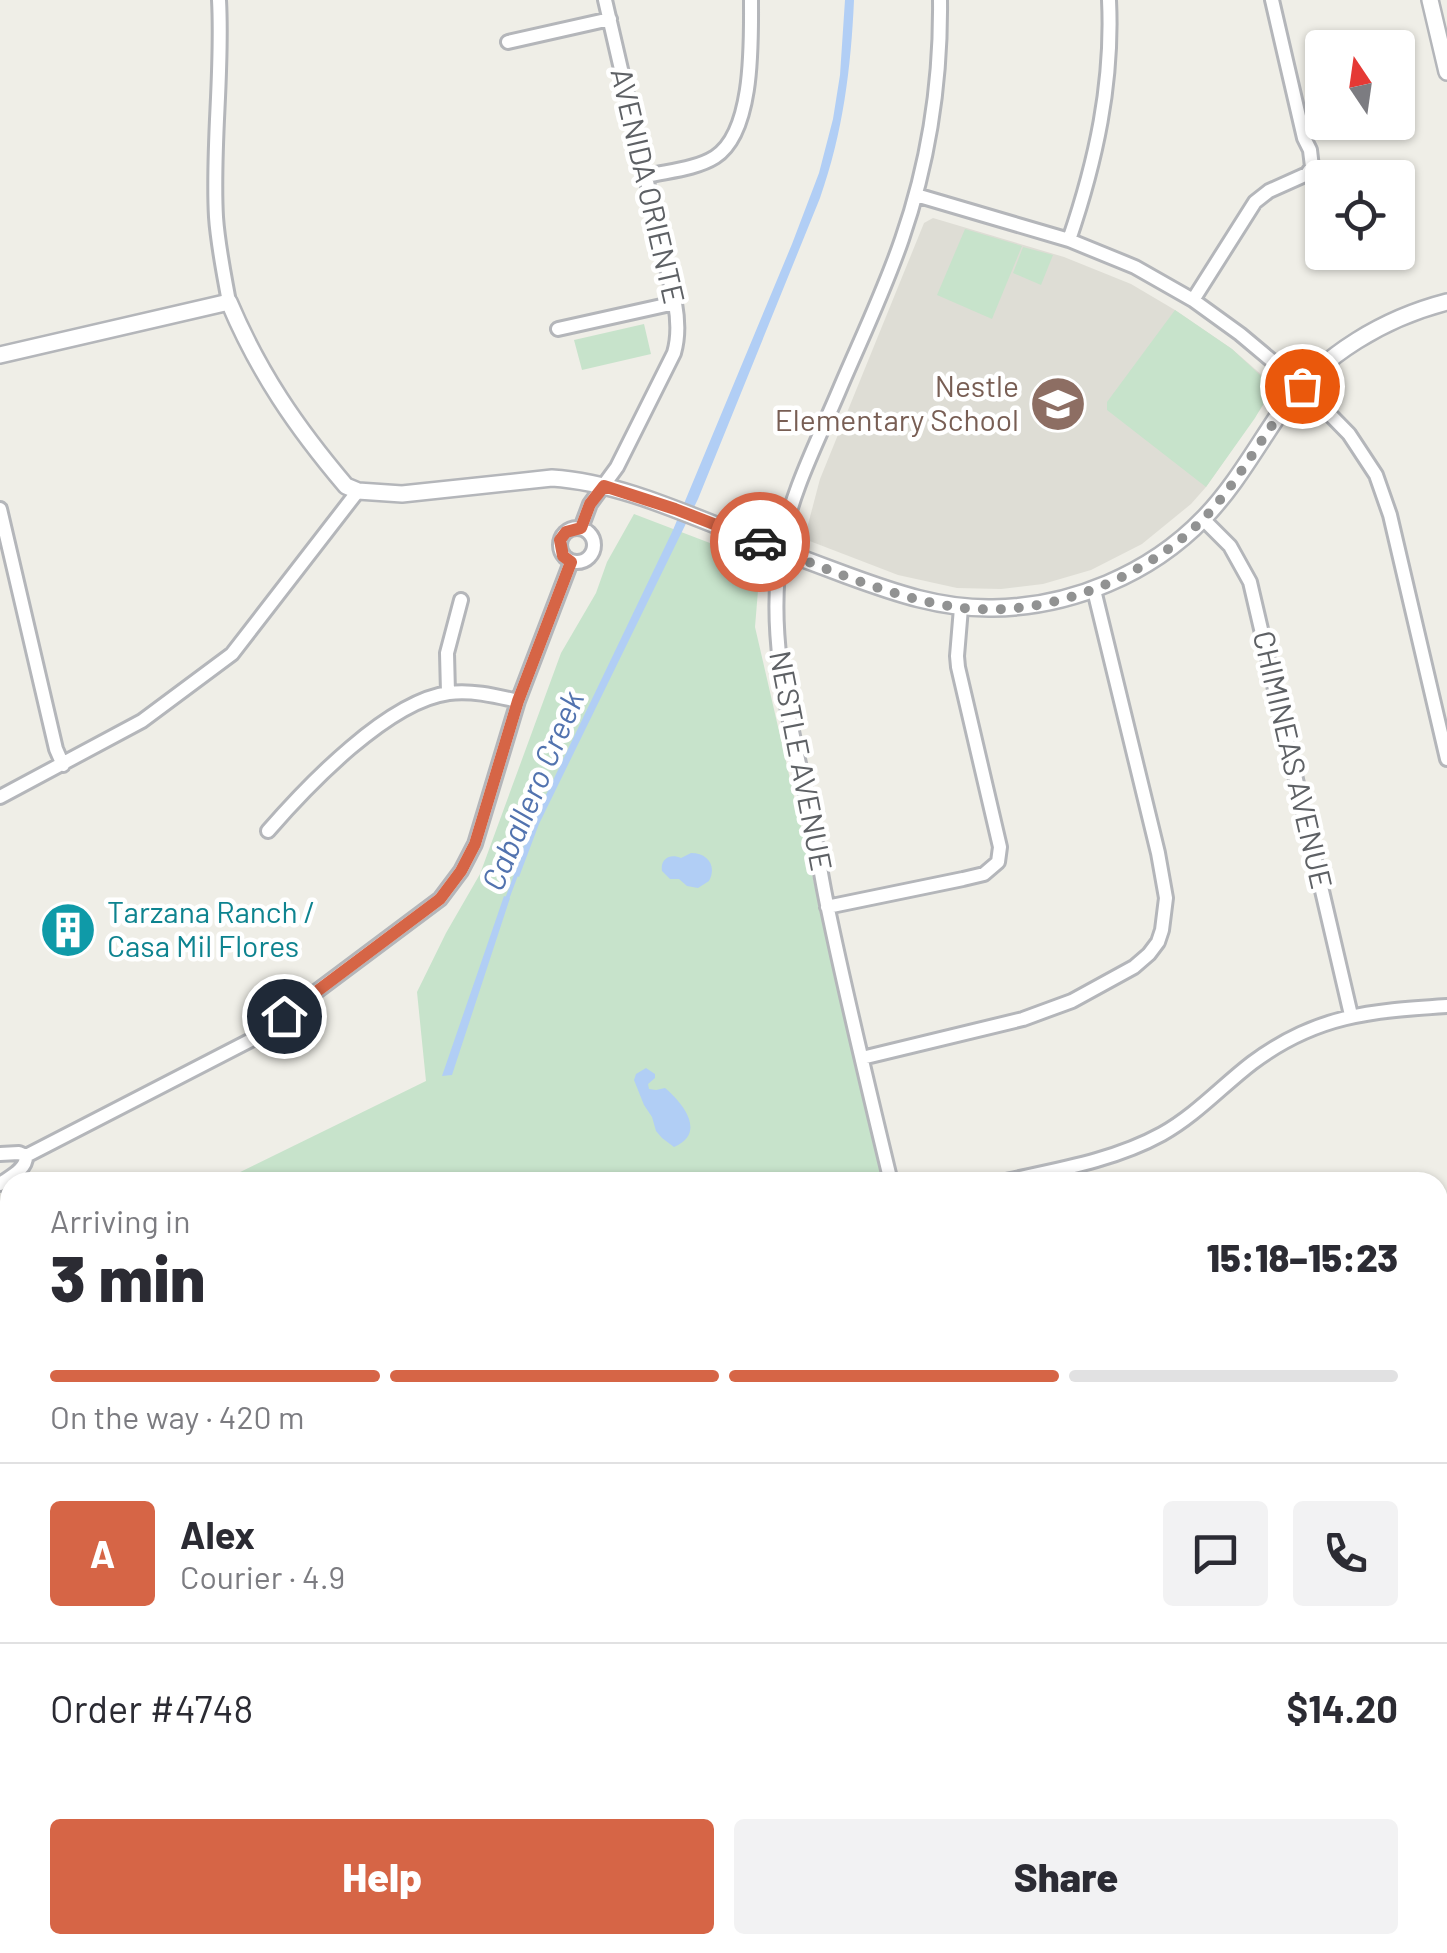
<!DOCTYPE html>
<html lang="en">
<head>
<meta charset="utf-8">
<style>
	:root { --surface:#fff; --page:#f2f2f3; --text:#2b2b33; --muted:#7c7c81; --line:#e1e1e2; --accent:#d66546 }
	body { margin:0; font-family:Barlow,sans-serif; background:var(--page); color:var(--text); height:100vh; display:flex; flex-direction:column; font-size:38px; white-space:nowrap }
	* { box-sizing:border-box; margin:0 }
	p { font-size:32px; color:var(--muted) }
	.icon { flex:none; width:55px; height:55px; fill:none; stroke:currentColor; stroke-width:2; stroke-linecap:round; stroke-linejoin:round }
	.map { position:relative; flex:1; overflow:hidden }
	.details { position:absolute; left:0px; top:1172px; width:1448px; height:782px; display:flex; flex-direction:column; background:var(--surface); border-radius:30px 30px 0 0; box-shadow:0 2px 8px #0004 }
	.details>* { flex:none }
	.needle { width:65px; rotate:347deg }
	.tools { position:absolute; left:1305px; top:30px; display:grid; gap:20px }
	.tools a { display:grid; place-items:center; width:110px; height:110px; border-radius:10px; background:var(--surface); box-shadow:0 2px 8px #0004; font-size:50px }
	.pin { position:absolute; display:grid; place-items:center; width:85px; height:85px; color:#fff; margin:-42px; border:5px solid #fff; border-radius:50%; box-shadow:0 2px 10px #0007 }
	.courier { position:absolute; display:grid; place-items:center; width:100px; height:100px; margin:-50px; border:8px solid #d66546; border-radius:50%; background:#fff; color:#222; box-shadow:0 2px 12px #0007 }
	.headline em { font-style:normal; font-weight:800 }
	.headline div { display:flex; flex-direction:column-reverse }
	.headline { display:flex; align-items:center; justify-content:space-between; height:170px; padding:0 50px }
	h1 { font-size:65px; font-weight:800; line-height:75px }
	.bar { display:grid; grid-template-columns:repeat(4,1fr); gap:15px 10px; align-content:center; height:120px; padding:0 50px }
	.bar i { height:12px; border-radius:8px; background:var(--line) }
	.bar .selected { background:var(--accent) }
	.bar p { grid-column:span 4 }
	.line { display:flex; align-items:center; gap:25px; padding:0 50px; border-top:2px solid var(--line) }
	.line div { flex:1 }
	.round { display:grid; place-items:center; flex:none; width:105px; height:105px; border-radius:10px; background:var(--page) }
	.button { display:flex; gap:20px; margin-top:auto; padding:20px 50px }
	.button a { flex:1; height:115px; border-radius:10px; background:var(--accent); color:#fff; font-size:40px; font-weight:800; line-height:115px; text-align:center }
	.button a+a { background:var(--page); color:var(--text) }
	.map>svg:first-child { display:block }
</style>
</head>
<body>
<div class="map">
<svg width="1447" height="1953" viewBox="0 0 1447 1953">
	<rect width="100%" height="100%" fill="#efeee7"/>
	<path fill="#deddd5" d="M933,218l131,39 67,27 44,26 57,39 39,34 2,8 -67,96 -15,17 -49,40 -51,26 -48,14 -42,5 -44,-1 -59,-13 -91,-35 -2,-4 15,-57 104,-256z"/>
	<path fill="#c7e3cb" d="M965,229l57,17 -30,73 -55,-24z
		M1023,247l30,8 -12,30 -28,-12z
		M1175,310l57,39 41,38 -18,31 -49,69 -99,-77v-8z
		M644,324l7,30 -69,16 -8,-30z
		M634,514l123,47 3,5 -5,61 128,555h-663l206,-101 -9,-89 29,-59 34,-59 81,-221 35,-60 11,-31z
		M334,1945h576l-34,8h-541z"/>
	<path fill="#b1cef5" d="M845,0h9c-3,68 -11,133 -34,198l-122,301 -159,325 -20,53 -6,-3 21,-54 139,-290 119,-286 27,-71 14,-54 7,-44z
		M691,853c17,0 26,13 18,28l-11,7 -11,-2 -8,-7h-9l-8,-8c-2,-12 8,-18 19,-13z
		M504,896l6,2 -58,177 -10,1z
		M646,1068l9,6v4l-7,6 1,5 7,1 9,-2c18,15 42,45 9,59l-12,-9 -6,-7 -4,-14 -8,-12 -10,-25 2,-6z"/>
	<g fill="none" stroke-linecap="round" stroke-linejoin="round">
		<path stroke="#b1cef5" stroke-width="4" d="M507,899l9,-24"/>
		<g stroke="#b4b6ba" stroke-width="18">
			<path id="minor" d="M219,0c4,72 -7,145 -3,217 2,29 8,57 13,85
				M508,42l102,-23
				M647,176c21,-5 49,-7 68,-19 39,-25 36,-115 36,-157
				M916,195l153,45 66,27 58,33 47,34 62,52 47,48 27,41 14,40 57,244
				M1069,240c27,-79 44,-157 40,-240
				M1193,300l62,-98 14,-11 38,-17 5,-7 -2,-17 -6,-12 -32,-138
				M558,329l117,-26
				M0,509l56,240 7,16
				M1203,519l27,27 20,36 101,433
				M560 545a17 17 0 1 1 34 0a17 17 0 1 1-34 0Z
				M581,528l9,-24 27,-37 57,-114c5,-17 4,-33 1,-50l-70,-303
				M448,693l-1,-40 14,-53
				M0,797l142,-76 90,-67 126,-163
				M268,831c40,-46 120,-130 181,-138 23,-3 47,3 69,8
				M827,907l136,-28 21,-5 14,-12 2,-15 -42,-180 -1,-11 4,-48
				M862,1058l161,-39 49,-18 62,-34 15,-13 9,-12 4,-12 4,-32 -8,-45 -64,-263
				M0,1154l19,-1 7,3 227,-117 187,-140 21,-28 14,-27 43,-143 53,-139
				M891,1182c-22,-91 -44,-182 -63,-273 -6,-27 -10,-55 -15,-82 -19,-92 -48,-183 -32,-278 9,-56 38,-110 60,-163 21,-49 44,-97 61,-147 27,-78 39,-157 38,-239
				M1001,1182c54,-12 112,-21 161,-48 34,-19 60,-48 90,-71 64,-48 118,-52 195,-57
				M0,1184c10,-7 27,-15 26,-28
				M1438,1234l9,20
				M1438,1407l9,-2
				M0,1522l10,18
				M1438,1674l9,9
				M1019,1945l2,8
				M1199,1945l2,8
				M1384,1953v-8"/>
		</g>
		<g stroke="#b4b6ba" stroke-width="20">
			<path id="tertiary" d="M1430,0l17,72
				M0,355l229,-53c30,71 67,125 117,184l12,5 44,3 150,-16c62,4 123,31 181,54 38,15 75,29 113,43 49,18 95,34 147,33 78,-1 157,-34 211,-90 32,-33 54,-74 80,-111 39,-53 101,-89 163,-105"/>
		</g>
		<g stroke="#b5b8bc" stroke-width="22">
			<path id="secondary" d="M0,1298l10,10
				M305,1945l1,8"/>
		</g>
		<use href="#minor" stroke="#fff" stroke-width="12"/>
		<use href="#tertiary" stroke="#fff" stroke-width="15"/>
		<use href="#secondary" stroke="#fff" stroke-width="18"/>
	</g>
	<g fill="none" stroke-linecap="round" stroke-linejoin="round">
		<path stroke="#919292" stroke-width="10" stroke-dasharray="0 18" d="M760,542c61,25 132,56 196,65 88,13 191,-28 251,-92 36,-39 60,-89 95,-129"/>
		<path stroke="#d66546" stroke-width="12" d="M284,1016l156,-117 21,-28 14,-27 43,-143 53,-139 -8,-6 -3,-16 6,-8 15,-4 9,-24 14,-18 71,23 85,33"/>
	</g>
	<defs>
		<g id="school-disc" transform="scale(2.875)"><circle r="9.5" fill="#8d6e63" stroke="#fff"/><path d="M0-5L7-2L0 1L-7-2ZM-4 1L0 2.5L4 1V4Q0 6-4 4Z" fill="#fff"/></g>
		<g id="building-disc" transform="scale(2.875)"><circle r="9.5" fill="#0f9aa8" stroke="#fff"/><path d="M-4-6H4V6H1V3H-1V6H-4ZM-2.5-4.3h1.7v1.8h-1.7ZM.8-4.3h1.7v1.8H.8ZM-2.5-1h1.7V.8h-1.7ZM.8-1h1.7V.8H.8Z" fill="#fff"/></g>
	</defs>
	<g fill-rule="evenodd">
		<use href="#school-disc" x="1058" y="404"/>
		<use href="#building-disc" x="68" y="930"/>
	</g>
	<g text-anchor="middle" stroke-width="9" stroke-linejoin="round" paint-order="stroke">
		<g font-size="30" fill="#5e6165" stroke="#fff">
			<text transform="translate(647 186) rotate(77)" y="10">AVENIDA ORIENTE</text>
			<text transform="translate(1292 760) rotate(77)" y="10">CHIMINEAS AVENUE</text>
			<text transform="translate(800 761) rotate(79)" y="10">NESTLE AVENUE</text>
		</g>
		<g font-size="30" fill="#785e54" stroke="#fff" text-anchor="end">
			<text x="1019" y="397">Nestle<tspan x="1019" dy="34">Elementary School</tspan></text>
		</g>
		<g font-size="30" fill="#0d838f" stroke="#fff" text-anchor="start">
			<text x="107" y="923">Tarzana Ranch /<tspan x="107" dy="34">Casa Mil Flores</tspan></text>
		</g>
		<g font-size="32" font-style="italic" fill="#5273af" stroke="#fff">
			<text transform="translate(533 791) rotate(-67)" y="11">Caballero Creek</text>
		</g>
	</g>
</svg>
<div class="tools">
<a><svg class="needle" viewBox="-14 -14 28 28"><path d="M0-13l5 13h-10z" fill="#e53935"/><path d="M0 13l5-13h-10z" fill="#7c7c81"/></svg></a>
<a><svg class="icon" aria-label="locate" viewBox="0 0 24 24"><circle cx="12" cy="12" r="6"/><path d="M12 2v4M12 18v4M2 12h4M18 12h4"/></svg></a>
</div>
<div class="pin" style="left:1302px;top:386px;background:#ea580c"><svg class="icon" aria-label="bag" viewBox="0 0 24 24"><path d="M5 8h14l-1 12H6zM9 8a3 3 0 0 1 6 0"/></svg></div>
<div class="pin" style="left:284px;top:1016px;background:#1f2937"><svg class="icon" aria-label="home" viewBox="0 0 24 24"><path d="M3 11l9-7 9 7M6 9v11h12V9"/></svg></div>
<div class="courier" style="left:760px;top:542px"><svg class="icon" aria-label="car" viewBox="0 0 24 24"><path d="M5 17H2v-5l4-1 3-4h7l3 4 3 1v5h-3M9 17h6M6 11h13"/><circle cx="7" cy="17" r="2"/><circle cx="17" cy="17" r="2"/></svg></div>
<section class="details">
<div class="headline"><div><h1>3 min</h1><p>Arriving in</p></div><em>15:18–15:23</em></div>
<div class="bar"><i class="selected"></i><i class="selected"></i><i class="selected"></i><i></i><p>On the way · 420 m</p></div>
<div class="line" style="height:180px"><b class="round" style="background:var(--accent);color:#fff">A</b><div><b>Alex</b><p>Courier · 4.9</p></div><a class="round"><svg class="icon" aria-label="chat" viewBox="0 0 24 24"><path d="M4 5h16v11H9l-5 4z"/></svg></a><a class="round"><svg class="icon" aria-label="phone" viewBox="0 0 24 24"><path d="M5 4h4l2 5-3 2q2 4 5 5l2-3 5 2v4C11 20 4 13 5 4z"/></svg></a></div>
<div class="line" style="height:130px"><div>Order #4748</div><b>$14.20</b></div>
<div class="button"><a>Help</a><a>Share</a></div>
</section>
</div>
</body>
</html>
